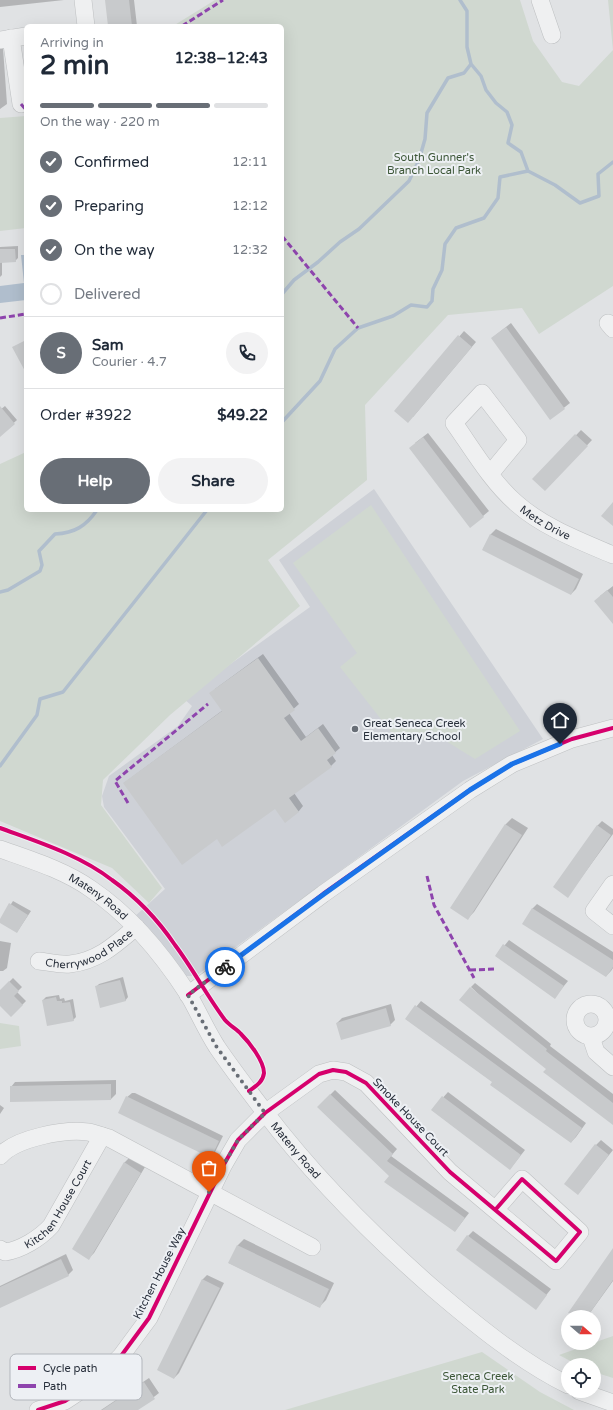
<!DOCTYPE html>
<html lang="en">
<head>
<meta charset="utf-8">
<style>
	:root { --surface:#fff; --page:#f2f2f3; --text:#1f2937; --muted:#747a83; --line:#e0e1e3; --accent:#686e76 }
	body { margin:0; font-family:"Varela Round",sans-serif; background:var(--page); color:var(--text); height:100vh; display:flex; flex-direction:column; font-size:15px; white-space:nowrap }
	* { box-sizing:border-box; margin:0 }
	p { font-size:13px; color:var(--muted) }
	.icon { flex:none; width:22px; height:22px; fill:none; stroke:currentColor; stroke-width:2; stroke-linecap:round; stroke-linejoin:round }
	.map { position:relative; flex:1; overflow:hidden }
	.panel { position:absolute; left:24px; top:24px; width:260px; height:488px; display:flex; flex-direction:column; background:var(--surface); border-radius:6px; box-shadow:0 4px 16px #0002 }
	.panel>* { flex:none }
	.needle { width:26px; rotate:110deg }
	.tools { position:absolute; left:561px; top:1310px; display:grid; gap:8px }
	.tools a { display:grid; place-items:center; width:40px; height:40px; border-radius:50%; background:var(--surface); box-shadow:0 4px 16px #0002; font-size:20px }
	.pin { position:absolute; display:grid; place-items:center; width:34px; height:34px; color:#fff; margin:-41px -17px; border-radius:50% 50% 50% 0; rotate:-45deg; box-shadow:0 0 4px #0007 }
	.pin .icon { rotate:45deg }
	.courier { position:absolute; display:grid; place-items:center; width:40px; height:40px; margin:-20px; border:3px solid #1a73e8; border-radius:50%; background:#fff; color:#222; box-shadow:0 1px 5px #0007 }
	.head em { font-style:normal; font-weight:700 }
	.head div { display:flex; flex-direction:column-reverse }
	.head { display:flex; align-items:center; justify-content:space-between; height:68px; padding:0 16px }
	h1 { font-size:26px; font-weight:700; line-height:30px }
	.bar { display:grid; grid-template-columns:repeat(4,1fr); gap:6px 4px; align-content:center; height:48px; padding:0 16px }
	.bar i { height:5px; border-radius:3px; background:var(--line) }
	.bar .active { background:var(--accent) }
	.bar p { grid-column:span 4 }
	.line { display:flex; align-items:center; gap:10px; padding:0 16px; border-top:1px solid var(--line) }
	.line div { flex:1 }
	.round { display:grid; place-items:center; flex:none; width:42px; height:42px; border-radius:21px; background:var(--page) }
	ol { padding:0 16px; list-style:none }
	li { display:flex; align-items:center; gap:12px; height:44px }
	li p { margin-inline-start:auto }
	li .icon { padding:4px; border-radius:50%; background:var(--accent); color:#fff; stroke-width:4 }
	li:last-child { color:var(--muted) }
	li i { width:22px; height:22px; border:2px solid var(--line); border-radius:50% }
	.button { display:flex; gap:8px; margin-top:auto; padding:8px 16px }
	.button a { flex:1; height:46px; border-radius:24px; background:var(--accent); color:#fff; font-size:16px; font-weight:700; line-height:46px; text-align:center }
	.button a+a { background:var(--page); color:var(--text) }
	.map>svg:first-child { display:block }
</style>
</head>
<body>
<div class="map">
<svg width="613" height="1410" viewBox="0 0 613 1410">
	<rect width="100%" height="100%" fill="#e0e2e4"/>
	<path fill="#ced1d7" d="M374,489l169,250 -80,42 -267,195h-12l-50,-59 31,-28 -61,-82 -2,-11 7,-20 69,-50 14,-20 -9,-8 127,-91 -31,-47z"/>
	<path fill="#d0d8d0" d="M215,0h305l13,41 29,41 17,4 34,-36 -5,-50h5v286l-74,48 -17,-26 -74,7 -83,90 2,75 -99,80 32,46 -130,109 -67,65 -2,25 61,83 -13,15 -37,-35 -112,-47v-357l26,-12v58h256v-484h-109z
		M26,116v112l-26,3v-113z
		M371,505l149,226 -45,28 -34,-21 -42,4 -59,-75 17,-14 -64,-90z
		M0,1023l19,3 2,20 -21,3z
		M613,1336v42l-19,-6v-7h-16l-19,-10z
		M482,1352l58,40 34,18h-289z"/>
	<path fill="#b0becd" d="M21,255h5v45l-26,3v-17l24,-3z"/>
	<path fill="#0003" d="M0,0h64l-64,7z
		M106,0h28l3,26h-28z
		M0,48h3l4,56 -7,5z
		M18,246v12l-3,3 -13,1v13l-2,2v-30z
		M511,323l59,80 -19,15 -59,-80z
		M464,331l12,11 -63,75 -18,-6z
		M5,406l12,14 -17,15v-25z
		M581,430l11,10 -47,50 -11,-11z
		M428,433l61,78 -18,15 -56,-83z
		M496,529l87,45 -7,15 -5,5 -88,-45 8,-15z
		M613,586v36l-13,-26z
		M263,654l36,50 -10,9 17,24 17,-13 17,24 -8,7 4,6 -5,5 -37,27 9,13 -4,5 -14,10 -10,-14 -58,31 -93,-55 99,-73 -8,-21z
		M512,818l16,10 -54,84 -6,6 -16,-10 54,-84z
		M602,821l11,8v5l-45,62 29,-70z
		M13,901l18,10 -14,21 -17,-11z
		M537,904l76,48v16l-2,3 -5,5 -74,-67z
		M509,940l59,41 -13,16 -59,-41z
		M0,941l11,2 -4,25 -4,3h-3z
		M123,977l5,20 -3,4 -29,-14 3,-3z
		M13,978l9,9 -5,5 9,9 -15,15 -11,-11v-14z
		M475,983l76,61 -1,2 63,48v30l-142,-137z
		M59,995l1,4 4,-1 1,3 8,-2 3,18 -3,3 -30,-20 3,-3z
		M421,1001l165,122 -10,14 -5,5 -78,-60 -87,-63z
		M391,1004l4,16 -5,5 -53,-2 5,-5z
		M116,1080v14l-5,5 -100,-12 4,-5z
		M335,1090l62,59 -6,7 78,57 -14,18 -65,-55 -72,-69z
		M448,1092l77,58 -15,19 -78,-59z
		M132,1093h3l88,43 -8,16 -4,5 -85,-59z
		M0,1105l4,3 -4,6z
		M601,1140l12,10 -31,39 14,-44z
		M129,1158l16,9 -51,86 -5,5 35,-95z
		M473,1231l78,58 -15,19 -68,-72z
		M244,1239l90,44 -8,17 -7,7 -90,-44 9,-18z
		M613,1250v31l-26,36h-12z
		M66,1254l7,16 -5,5 -68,32v-21z
		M207,1275l17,8 -45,90 -5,5 28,-98z
		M149,1378l10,15 -22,17h-36z"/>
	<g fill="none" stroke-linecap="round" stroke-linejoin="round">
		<path stroke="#b0becd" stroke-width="3.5" d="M471,64l10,12 5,14 10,13 11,9 5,13 -4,18 13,9 7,19
			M282,294l12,-14 24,-18 22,-20 19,-13 50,-48 10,-21 6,-21 2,-26 21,-35 16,-5 7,-9 -4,-17v-36l-7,-11
			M282,422l38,-41 15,-32 23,-21 35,-12 18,-11 16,2 5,-6 1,-12 9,-19 3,-26 11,-16 28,-10 14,-20 2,-21 28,-6 27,14 25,18 19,-7 -1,-22 15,-12
			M0,592l8,-2 32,-19 2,-6 -3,-14 16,-17c20,-1 31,-8 42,-24
			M0,766l37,-51 3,-16 23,-7 144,-182"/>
	</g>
	<path fill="#c8cacc" d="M105,0h24l3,26h-24z
		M0,249h15l1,13 -16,1z
		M506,327l59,82 -15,11 -59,-82z
		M458,335l14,12 -64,76 -14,-12z
		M26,340v33l-14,-26z
		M0,406l15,18 -15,13z
		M575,434l13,12 -43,45 -13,-12z
		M423,437l61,80 -14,11 -61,-80z
		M613,502v24l-12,-10z
		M490,534l89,45 -8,16 -89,-45z
		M607,590l6,7v27l-19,-23z
		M258,658l37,52 -11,8 17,23 17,-13 18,25 -9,7 5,7 -43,31 10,14 -14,11 -10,-14 -53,38 -5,-8 -35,26 -59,-82 99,-72 -13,-18z
		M505,824l17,11 -54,85 -18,-12z
		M597,825l14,10 -43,63 -15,-11z
		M9,903l19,12 -11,18 -17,-10v-4z
		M532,908l81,52v7l-7,10 -84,-53z
		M503,944l61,42 -9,13 -60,-43z
		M120,980l6,21 -26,7 -5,-22z
		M9,981l10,10 -5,5 9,9 -12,12 -11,-11v-16z
		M470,987l77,62 -1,2 67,52v22l-70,-53 3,-3 -87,-69z
		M56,997l1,4h5v2l8,-1 4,19 -27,5 -5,-26z
		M415,1005l167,123 -11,15 -81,-58 2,-3 -87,-63z
		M386,1008l5,18 -50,14 -5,-17z
		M111,1084v16l-101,2v-16z
		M330,1094l63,60 -6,7 78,57 -10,14 -71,-50 5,-6 -72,-69z
		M126,1096l93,45 -8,17 -93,-45z
		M442,1096l79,59 -11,15 -79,-60z
		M595,1144l14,11 -31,40 -14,-11z
		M124,1162l17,11 -52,87 -17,-11z
		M467,1235l80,60 -11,15 -80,-60z
		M237,1245l92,44 -9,19 -92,-45z
		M613,1248v32l-26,37h-13l-6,-4z
		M61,1259l8,17 -69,32v-21z
		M202,1279l18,9 -46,91 -17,-9z
		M144,1382l11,17 -17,11h-36z"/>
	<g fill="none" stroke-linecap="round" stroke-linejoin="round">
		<g stroke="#bec0c2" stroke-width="18">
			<g id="minor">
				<path d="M83,0l3,26"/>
				<path d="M540,0l12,35"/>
				<path d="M11,38l10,66"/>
				<path d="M0,40l26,-4"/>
				<path d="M608,323l5,6"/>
				<path id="s1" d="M490,474l28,-34 -36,-47 -28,30c19,27 37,58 62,80 27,24 64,38 97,52"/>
				<path id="s2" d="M0,849c31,11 64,21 91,40 40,27 71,65 97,105 10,17 18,36 29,53 15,22 31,43 47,64 50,66 109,125 171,179 41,35 85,71 133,95"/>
				<path d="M613,884l-19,27 19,15"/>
				<path id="s3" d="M39,961c10,1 21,4 31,3 28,-3 46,-20 66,-37"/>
				<path d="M188,995l135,-101 147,-104 42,-26 60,-25 41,-11"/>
				<circle cx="591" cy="1020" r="16"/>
				<path d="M591,1037l5,15 17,15"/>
				<path d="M0,1156c16,-18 64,-27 88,-24 7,1 14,4 21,6l203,109"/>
				<path id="s4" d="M0,1249l5,3c16,-2 35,-14 46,-26l51,-90"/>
				<path d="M579,1391l34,12"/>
				<path d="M38,1410l27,-9 32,-21 24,-24 28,-38 74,-152 15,-26 27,-27 54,-39 14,-4 13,2 20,11 84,89 106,89 24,-29 -58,-53 -26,30"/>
			</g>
		</g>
		<use href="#minor" stroke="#eff0f1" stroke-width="17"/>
		<path stroke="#8e44ad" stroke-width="3" stroke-dasharray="6 3" stroke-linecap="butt" d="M182,26l41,-26
			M21,104l5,6
			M282,236l76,92
			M0,318l26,-4
			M128,803l-13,-22 93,-77
			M427,876l7,29 40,73
			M470,970l26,-1"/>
		<g stroke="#edf0f4" stroke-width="6">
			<path id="cycleway" d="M0,828c38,14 80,27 112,52 24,17 46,40 63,65 18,24 32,51 50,75 5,6 12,9 16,14 8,8 23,27 23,39 -1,9 -8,13 -15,18
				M188,995l135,-101 147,-104 42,-26 60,-25 41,-11
				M38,1410l27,-9 32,-21 24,-24 28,-38 74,-152 15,-26 27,-27 54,-39 14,-4 13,2 20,11 84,89 106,89 24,-29 -58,-53 -26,30"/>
		</g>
		<use href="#cycleway" stroke="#d6006c" stroke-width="4"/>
	</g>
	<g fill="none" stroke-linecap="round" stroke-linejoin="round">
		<path stroke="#686e76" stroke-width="4" stroke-dasharray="0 7.2" d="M209,1192l14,-26 15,-26 27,-27 -49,-67 -28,-51 37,-28"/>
		<path stroke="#1a73e8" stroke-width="5" d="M225,967l99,-73 146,-104 42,-26 48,-20"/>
	</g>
	<circle fill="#686e76" stroke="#edf0f4" stroke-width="1.5" cx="355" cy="729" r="4"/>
	<g text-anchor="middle" stroke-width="4" stroke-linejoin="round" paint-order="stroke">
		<g font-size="11" fill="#3c5637" stroke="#edf0f4">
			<text x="434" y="161">South Gunner's<tspan x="434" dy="13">Branch Local Park</tspan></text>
			<text x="478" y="1380">Seneca Creek<tspan x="478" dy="13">State Park</tspan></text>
		</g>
		<g font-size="11" fill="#282f3b" stroke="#edf0f4">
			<text dy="4" stroke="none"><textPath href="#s1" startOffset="281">Metz Drive</textPath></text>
			<text dy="4" stroke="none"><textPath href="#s2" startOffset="110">Mateny Road</textPath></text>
			<text dy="4" stroke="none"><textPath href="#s3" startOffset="54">Cherrywood Place</textPath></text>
			<text transform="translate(411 1117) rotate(46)" y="4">Smoke House Court</text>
			<text dy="4" stroke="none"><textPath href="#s2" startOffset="434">Mateny Road</textPath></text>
			<text dy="4" stroke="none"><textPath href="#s4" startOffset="81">Kitchen House Court</textPath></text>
			<text transform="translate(159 1273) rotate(-63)" y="4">Kitchen House Way</text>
		</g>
		<g font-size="11" fill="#282f3b" stroke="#edf0f4" text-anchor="start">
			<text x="363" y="727">Great Seneca Creek<tspan x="363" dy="13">Elementary School</tspan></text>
		</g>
	</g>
	<rect x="10" y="1354" width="132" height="46" rx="6" fill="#edf0f4" stroke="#b2b6bc" stroke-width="1"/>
	<rect x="18" y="1366" width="18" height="4" fill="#d6006c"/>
	<rect x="18" y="1384" width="18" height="4" fill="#8e44ad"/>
	<g font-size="11" fill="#282f3b">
		<text x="43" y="1372">Cycle path</text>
		<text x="43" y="1390">Path</text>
	</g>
</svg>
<div class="tools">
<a><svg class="needle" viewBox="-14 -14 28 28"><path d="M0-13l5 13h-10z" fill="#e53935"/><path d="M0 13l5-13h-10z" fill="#747a83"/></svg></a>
<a><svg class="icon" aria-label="locate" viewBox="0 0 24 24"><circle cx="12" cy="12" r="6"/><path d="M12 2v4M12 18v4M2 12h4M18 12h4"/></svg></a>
</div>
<div class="pin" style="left:209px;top:1192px;background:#ea580c"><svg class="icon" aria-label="bag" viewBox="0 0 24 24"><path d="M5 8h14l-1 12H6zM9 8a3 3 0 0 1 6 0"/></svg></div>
<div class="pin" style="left:560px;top:744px;background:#1f2937"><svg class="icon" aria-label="home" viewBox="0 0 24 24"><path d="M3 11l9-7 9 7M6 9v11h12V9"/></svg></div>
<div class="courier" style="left:225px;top:967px"><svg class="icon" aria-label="bike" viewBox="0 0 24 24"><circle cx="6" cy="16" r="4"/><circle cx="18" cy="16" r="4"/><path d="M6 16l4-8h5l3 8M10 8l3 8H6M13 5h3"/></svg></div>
<section class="panel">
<div class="head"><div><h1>2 min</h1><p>Arriving in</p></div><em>12:38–12:43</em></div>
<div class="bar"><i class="active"></i><i class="active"></i><i class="active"></i><i></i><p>On the way · 220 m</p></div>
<ol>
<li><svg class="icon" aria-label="check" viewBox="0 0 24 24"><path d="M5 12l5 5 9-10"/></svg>Confirmed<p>12:11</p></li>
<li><svg class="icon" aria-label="check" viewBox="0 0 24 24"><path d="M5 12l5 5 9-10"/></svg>Preparing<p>12:12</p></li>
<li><svg class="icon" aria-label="check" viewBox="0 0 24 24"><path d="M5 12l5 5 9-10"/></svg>On the way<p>12:32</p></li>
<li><i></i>Delivered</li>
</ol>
<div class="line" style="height:72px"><b class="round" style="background:var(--accent);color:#fff">S</b><div><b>Sam</b><p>Courier · 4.7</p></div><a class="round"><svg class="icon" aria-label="phone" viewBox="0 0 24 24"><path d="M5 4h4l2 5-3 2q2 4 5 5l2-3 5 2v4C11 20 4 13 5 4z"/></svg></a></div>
<div class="line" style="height:52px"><div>Order #3922</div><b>$49.22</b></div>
<div class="button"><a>Help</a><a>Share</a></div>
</section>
</div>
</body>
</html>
